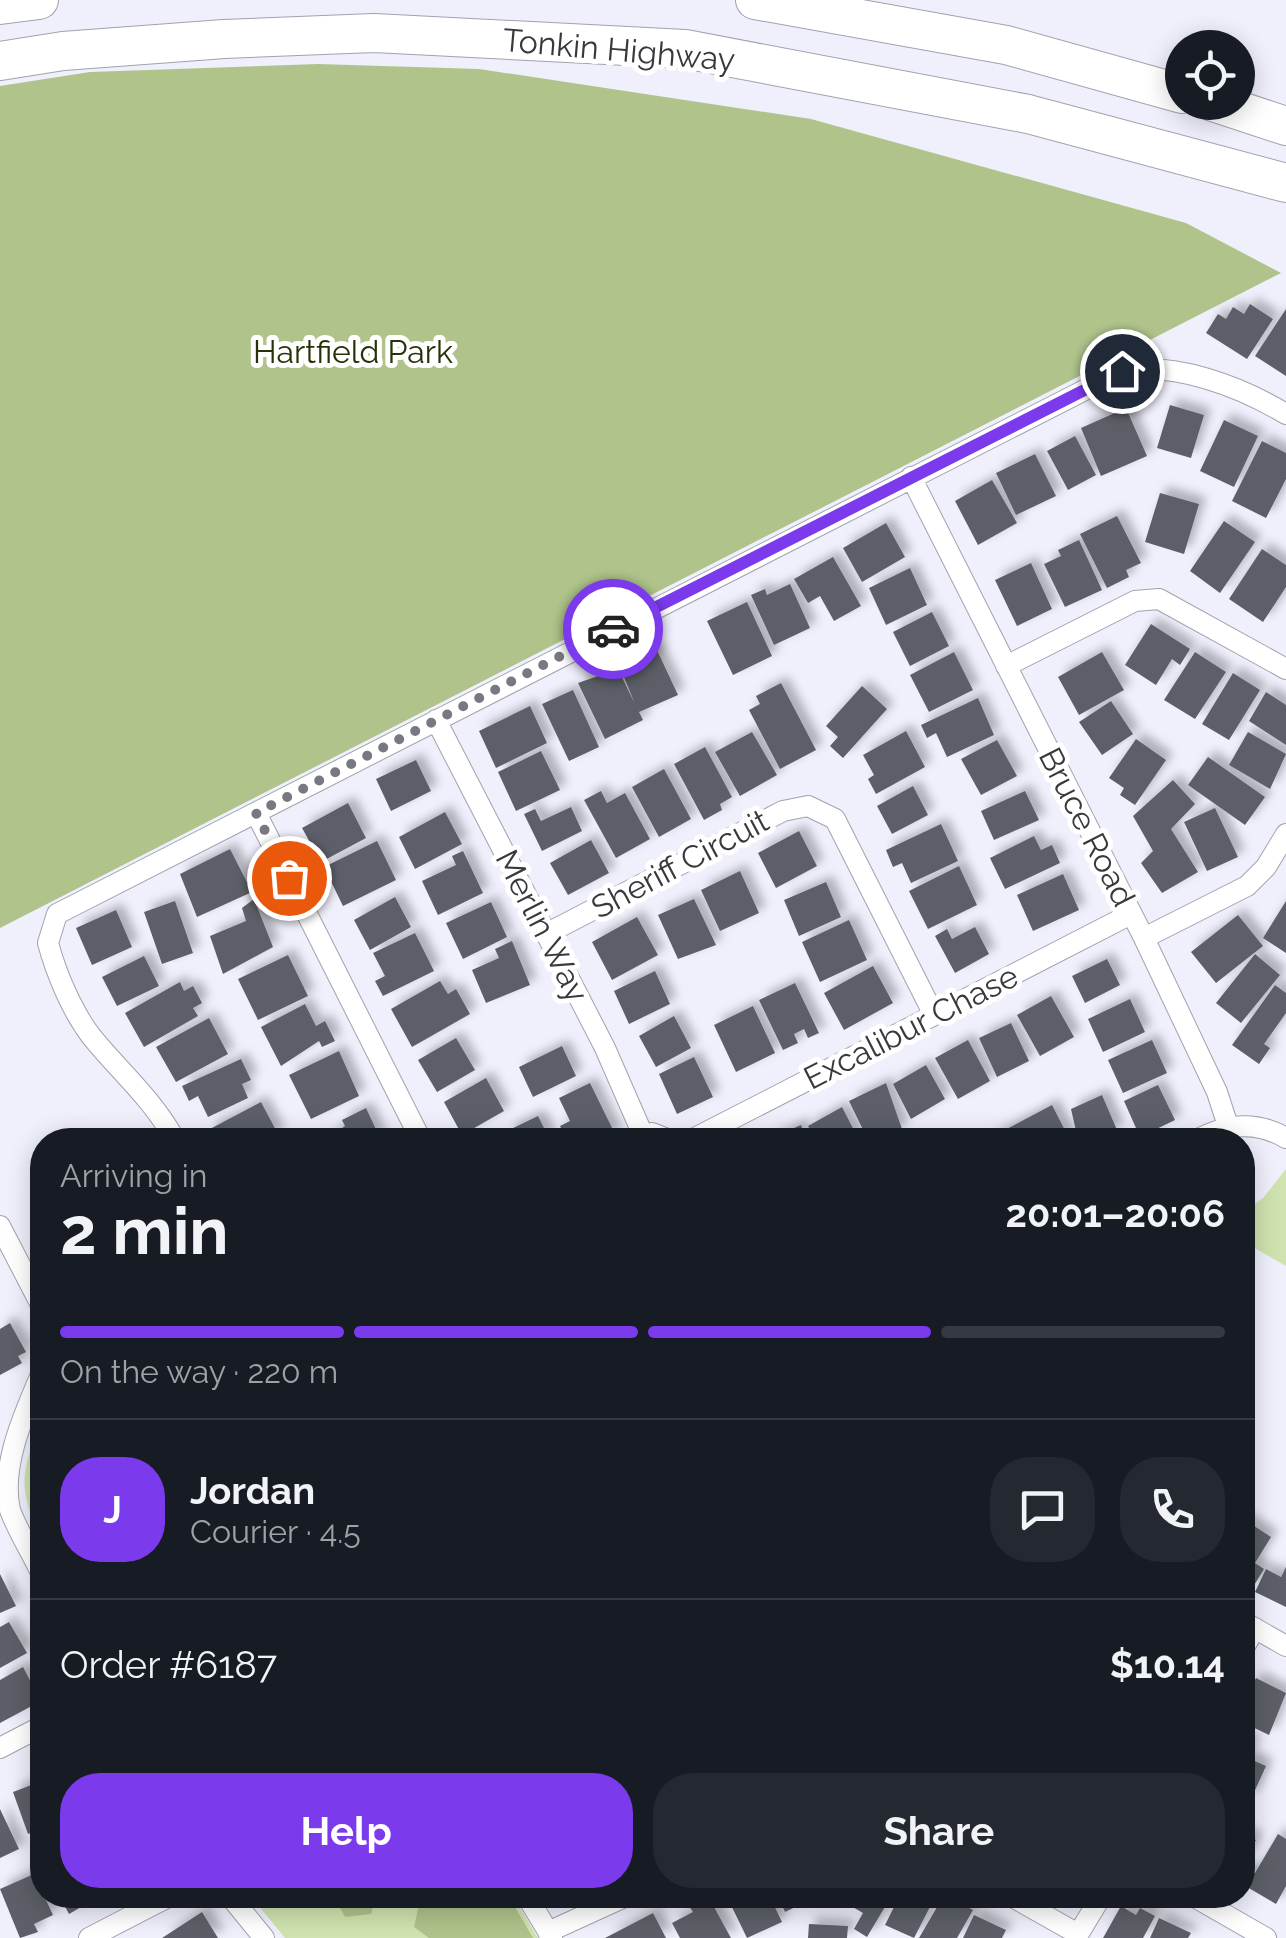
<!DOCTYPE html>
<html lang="en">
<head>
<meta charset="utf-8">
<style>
	:root { --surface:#171b24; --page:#242831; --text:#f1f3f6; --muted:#9ea1a6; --line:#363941; --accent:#7c3aed }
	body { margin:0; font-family:Raleway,sans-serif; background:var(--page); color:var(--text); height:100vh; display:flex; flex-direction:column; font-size:38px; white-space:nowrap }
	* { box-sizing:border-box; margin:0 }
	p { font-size:32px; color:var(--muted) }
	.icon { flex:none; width:55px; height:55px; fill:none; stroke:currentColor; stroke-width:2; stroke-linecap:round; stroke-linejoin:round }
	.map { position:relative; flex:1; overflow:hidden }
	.drawer { position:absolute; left:30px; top:1128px; width:1225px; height:780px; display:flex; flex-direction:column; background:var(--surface); border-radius:40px; box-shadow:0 5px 25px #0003 }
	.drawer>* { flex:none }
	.controls { position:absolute; left:1165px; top:30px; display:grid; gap:20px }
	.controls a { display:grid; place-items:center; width:90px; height:90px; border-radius:50%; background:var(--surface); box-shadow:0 5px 25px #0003; font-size:50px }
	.pin { position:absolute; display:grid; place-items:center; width:85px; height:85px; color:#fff; margin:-42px; border:5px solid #fff; border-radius:50%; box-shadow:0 2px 10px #0007 }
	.courier { position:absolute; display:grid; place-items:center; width:100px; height:100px; margin:-50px; border:8px solid #7c3aed; border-radius:50%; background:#fff; color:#222; box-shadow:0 2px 12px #0007 }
	.summary em { font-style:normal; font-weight:700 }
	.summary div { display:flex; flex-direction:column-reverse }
	.summary { display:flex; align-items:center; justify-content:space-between; height:170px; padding:0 30px }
	h1 { font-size:65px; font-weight:700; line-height:75px }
	.bar { display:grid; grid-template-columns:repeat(4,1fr); gap:15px 10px; align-content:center; height:120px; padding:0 30px }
	.bar i { height:12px; border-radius:8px; background:var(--line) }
	.bar .active { background:var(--accent) }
	.bar p { grid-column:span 4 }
	.line { display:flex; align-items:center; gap:25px; padding:0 30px; border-top:2px solid var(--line) }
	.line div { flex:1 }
	.round { display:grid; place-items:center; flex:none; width:105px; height:105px; border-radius:40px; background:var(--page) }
	.action { display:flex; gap:20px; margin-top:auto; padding:20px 30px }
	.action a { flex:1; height:115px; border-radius:40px; background:var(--accent); color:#fff; font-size:40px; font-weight:700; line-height:115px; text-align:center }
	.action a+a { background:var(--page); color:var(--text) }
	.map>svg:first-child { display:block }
</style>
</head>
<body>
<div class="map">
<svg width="1286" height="1938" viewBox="0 0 1286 1938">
	<defs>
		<filter id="shadow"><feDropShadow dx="7" dy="-7" stdDeviation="5" flood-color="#0004"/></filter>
	</defs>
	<rect width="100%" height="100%" fill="#eff0fc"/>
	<path fill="#d0e2af" d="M1286,1169v97l-44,-25 1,-28 20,-15z
		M42,1415v125c-28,-56 -18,-70 0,-125z
		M250,1895h262l26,43h-253z"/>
	<path fill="#afc38b" d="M318,64l161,5 332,50 375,104 95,50 -1281,655v-842l90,-14z
		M333,1895h43l-5,19 -26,3z
		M413,1895h95l25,43h-104l-15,-11 4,-18z"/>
	<path fill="#5d5e67" filter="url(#shadow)" d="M1250,304l23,15 -26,40 -41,-26 12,-19 8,5 7,-12 11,7z
		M1286,309v67l-31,-20z
		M1170,405l34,10 -13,43 -34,-10z
		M1126,408l21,48 -46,20 -20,-48z
		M1224,420l34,16 -24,51 -34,-16z
		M1075,436l21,39 -28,15 -21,-39z
		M1262,441l24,12v26l-20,39 -34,-17z
		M1035,454l21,42 -40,19 -20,-42z
		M992,480l25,43 -39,22 -23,-44z
		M1160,493l39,11 -15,50 -39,-12z
		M1117,516l24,47 -15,7 3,7 -22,11 -27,-54z
		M1224,521l31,21 -35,51 -30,-22z
		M886,523l19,34 -43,25 -19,-34z
		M1079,540l23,50 -37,17 -21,-43 17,-8 -3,-6z
		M1262,549l24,16v22l-23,35 -34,-23z
		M833,557l28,49 -27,15 -14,-25 -12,7 -14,-24z
		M1031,563l21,46 -35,17 -22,-46z
		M910,568l17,37 -41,20 -17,-37z
		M790,584l20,44 -36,17 -23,-50 14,-6 2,6z
		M747,602l25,54 -39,19 -26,-54z
		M932,612l17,34 -39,20 -17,-34z
		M1151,624l39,25 -10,16 -8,-6 -16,26 -31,-20z
		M656,648l22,47 -39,17 4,8 -38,19 -27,-56 40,-14 17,35 -16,-39z
		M954,652l19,38 -44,22 -19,-37z
		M1102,652l22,38 -45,25 -21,-38z
		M1195,652l31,20 -31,47 -31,-19z
		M1233,673l27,17 -31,50 -27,-16z
		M781,683l35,67 -36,19 -31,-59 11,-6 -4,-8z
		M862,686l25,23 -44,49 -13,-12 8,-9 -12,-11z
		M573,690l26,57 -30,14 -27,-57z
		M1266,692l20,13v40l-37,-24z
		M978,698l16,37 -47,22 -11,-24 -9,5 -6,-13z
		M1111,701l22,33 -31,21 -23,-33z
		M530,706l17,37 -51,25 -17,-37z
		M906,731l19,36 -49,27 -8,-15 6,-4 -11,-20z
		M752,732l25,43 -37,21 -25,-44z
		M1248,732l38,22 -16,35 -41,-24z
		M1136,739l30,21 -31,45 -15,-10 4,-7 -15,-10z
		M997,740l20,36 -36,19 -20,-36z
		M705,747l27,50 -12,7 2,6 -18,10 -30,-56z
		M541,751l19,39 -44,21 -18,-39z
		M1208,757l57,40 -20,28 -57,-40z
		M416,760l15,31 -40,20 -15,-32z
		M664,769l27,50 -32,18 -27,-50z
		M1173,780l22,24 -24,25 27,43 -36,21 -21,-30 12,-12 -20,-35z
		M913,786l15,29 -36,19 -15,-28z
		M601,791l6,12 18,-10 25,46 -34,19 -32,-58z
		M1025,791l14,29 -45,20 -13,-29z
		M348,803l18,35 -45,24 -19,-34z
		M571,807l11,24 -40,20 -18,-37 11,-5 6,12z
		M1215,808l23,49 -31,14 -23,-49z
		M445,812l17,32 -47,25 -16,-32z
		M941,824l17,37 -47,22 -9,-20 -9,4 -7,-17z
		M799,831l18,35 -41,22 -18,-35z
		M1034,836l7,14 11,-5 8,18 -55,26 -15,-31z
		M591,840l18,33 -41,22 -18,-32z
		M377,841l19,39 -53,26 -19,-39z
		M230,849l22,43 -55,25 -17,-43z
		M463,851l20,42 -45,22 -16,-34 34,-16 -4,-9z
		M959,866l18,39 -49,24 -19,-38z
		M740,871l19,42 -39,18 -19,-41z
		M1063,874l16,36 -46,21 -16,-36z
		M826,882l15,35 -42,19 -15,-36z
		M395,897l16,30 -41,23 -16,-30z
		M254,899l19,48 -50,27 -13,-38 36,-15 -4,-13z
		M694,899l22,46 -38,14 -20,-44z
		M175,901l18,52 -31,11 -18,-52z
		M1286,901v52l-23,-15z
		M491,902l16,35 -44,22 -17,-36z
		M116,910l16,37 -40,18 -16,-37z
		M1238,915l25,31 -47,37 -25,-31z
		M637,917l21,38 -46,25 -20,-38z
		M849,920l18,40 -47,22 -18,-40z
		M975,927l14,27 -34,19 -20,-37 12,-7 5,10z
		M415,933l19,38 -51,25 -8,-15 10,-5 -12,-23z
		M512,941l18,44 -44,18 -14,-33 27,-12 -4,-9z
		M1255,954l25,21 -39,48 -25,-20z
		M288,955l20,41 -50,24 -20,-41z
		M144,956l15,30 -42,20 -15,-29z
		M1107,959l13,26 -35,18 -13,-27z
		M873,966l20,37 -49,27 -20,-37z
		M655,971l15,33 -41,20 -15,-33z
		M440,981l8,13 8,-5 14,25 -58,33 -21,-38z
		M180,982l4,9 9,-5 9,17 -9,5 5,8 -54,31 -19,-34z
		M795,983l24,50 -11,5 -4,-9 -10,5 4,9 -15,7 -24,-50z
		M1275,985l11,8v20l-22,31 6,4 -11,16 -27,-19z
		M1051,996l23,41 -34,19 -23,-41z
		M1130,999l15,33 -42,20 -15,-33z
		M305,1004l11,22 9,-5 10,20 -13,6 -3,-6 -38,25 -20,-39z
		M753,1006l22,47 -39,19 -22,-47z
		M674,1016l17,32 -35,19 -17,-31z
		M209,1018l19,36 -52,28 -20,-35z
		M1011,1023l18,38 -32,16 -18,-39z
		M456,1038l19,32 -38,22 -19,-32z
		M968,1040l22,41 -32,18 -23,-41z
		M1152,1040l15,33 -44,20 -15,-33z
		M562,1046l14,30 -43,21 -14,-30z
		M339,1051l20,45 -48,23 -22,-44z
		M694,1057l19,40 -36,17 -18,-40z
		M241,1059l10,21 -9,4 6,14 -40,19 -10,-21 -9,5 -7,-15z
		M926,1065l19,34 -34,20 -18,-35z
		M486,1078l18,33 -42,24 -18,-33z
		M590,1083l25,51 -11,6h-37l-7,-14 10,-5 -11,-23z
		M886,1083l16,46 -22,11h-12l-19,-39z
		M1158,1085l17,35 -35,17 -16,-36z
		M1102,1095l15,35 -23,10h-16l-7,-31z
		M261,1102l17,32 -11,6h-53l-6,-10z
		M1052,1105l18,35h-84z
		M842,1107l17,33h-44l-7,-14z
		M366,1108l15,32h-57l21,-14 -3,-6z
		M538,1116l12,24h-39l-4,-9z
		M801,1125l6,15h-41z
		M10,1323l16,29 -8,4 4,7 -22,12v-46z
		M1242,1518l29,19 -16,26 9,6 -11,18 -11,-6z
		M1286,1567v40l-31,-15 11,-23 15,8z
		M0,1574l16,32 -16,7z
		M9,1622l18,31 -27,15v-41z
		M23,1667l18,34 -41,22v-43z
		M1256,1678l30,15 -17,42 -27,-13v-17z
		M1242,1738l11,5 -7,14 20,9 -15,33 -9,-4z
		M42,1781v48l-14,5 -15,-42z
		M0,1809l19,40 -19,9z
		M1242,1832l14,8 -14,24z
		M1278,1834l8,5v47l-10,18 -34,-20v-8l5,-7 8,4z
		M34,1874l19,41 -19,9 4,8 -18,6 -20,-49z
		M59,1895h43l-33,19z
		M726,1895h43l13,27 -35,16z
		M777,1895h43l-35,17z
		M841,1895h51l-25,42 -13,-8 9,-16 -24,-14z
		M900,1895h36l-22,43 -29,-13z
		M944,1895l29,15 -16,28h-38z
		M708,1896l23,42h-51l-8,-15 21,-11 -4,-6z
		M1121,1906l15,9 4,-7 15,8 -12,22h-40z
		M202,1912l16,26h-56z
		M653,1913l13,25h-61z
		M974,1915l32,15 -4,8h-39z
		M1159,1918l32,15 -3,5h-38z
		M809,1924l39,2 -1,12h-39z"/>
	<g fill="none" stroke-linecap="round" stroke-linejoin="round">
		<g stroke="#a1a2ad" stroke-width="22">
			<path id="street" d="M911,477l233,461 73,154 11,34
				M1006,666l129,-65 24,-2 127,70
				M436,720l169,328 38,87
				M256,813l165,327
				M546,934l237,-123 25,-5 27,13 99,196
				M1144,938l103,-52 19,-19 20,-33
				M175,1140c-23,-42 -55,-68 -84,-104 -19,-25 -35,-63 -43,-93l9,-29 1065,-543c54,-9 117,15 164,43
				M636,1140l16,-7 18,7
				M691,1140l440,-226
				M1196,1140c31,-16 59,-20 90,-2
				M0,1226l42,81
				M42,1372c-17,40 -42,93 -32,138 8,22 22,43 32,65
				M1242,1621l44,25
				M1242,1651l13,-23
				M0,1748l42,-22
				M229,1895l35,43
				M526,1895l26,43
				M1009,1895l69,39
				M1191,1895l75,43
				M548,1932l81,-37
				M89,1938l83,-43
				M1076,1938l26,-43"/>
		</g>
		<g stroke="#a1a2ad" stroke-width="40">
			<path id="highway" d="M755,0l251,45 176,49
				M0,5l39,-5
				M0,61l63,-10 161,-12 150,-6 311,16 343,65 258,69
				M1213,102l73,24"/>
		</g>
		<use href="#street" stroke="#fff" stroke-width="20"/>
		<use href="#highway" stroke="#fff" stroke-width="38"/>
	</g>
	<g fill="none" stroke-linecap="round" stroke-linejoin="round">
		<path stroke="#787980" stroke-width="10" stroke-dasharray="0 18" d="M289,878l-33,-65 357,-184"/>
		<path stroke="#7c3aed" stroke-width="12" d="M613,629l509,-258"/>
	</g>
	<g text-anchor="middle" stroke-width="10" stroke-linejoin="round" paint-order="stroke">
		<g font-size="32" fill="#38393d" stroke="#fff">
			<text transform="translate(619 50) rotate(5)" y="11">Tonkin Highway</text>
			<text transform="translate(1087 827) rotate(63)" y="11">Bruce Road</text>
			<text transform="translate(680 864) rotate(-28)" y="11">Sheriff Circuit</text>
			<text transform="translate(542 926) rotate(63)" y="11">Merlin Way</text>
			<text transform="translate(911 1027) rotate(-27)" y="11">Excalibur Chase</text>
		</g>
		<g font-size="32" fill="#263207" stroke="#fff">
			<text x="353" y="363">Hartfield Park</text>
		</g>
	</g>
</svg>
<div class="controls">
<a><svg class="icon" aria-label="locate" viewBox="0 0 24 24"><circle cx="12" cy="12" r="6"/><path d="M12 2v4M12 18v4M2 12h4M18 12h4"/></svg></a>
</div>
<div class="pin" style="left:289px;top:878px;background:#ea580c"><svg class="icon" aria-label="bag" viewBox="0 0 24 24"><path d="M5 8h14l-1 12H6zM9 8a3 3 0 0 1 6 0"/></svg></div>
<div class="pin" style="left:1122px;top:371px;background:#1f2937"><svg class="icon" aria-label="home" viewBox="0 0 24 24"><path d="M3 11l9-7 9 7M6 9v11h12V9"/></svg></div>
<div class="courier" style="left:613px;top:629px"><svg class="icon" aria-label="car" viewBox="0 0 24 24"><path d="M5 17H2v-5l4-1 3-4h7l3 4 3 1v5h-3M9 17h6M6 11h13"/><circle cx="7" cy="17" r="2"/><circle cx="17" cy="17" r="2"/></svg></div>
<section class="drawer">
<div class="summary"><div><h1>2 min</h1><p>Arriving in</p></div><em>20:01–20:06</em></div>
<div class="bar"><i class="active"></i><i class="active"></i><i class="active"></i><i></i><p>On the way · 220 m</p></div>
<div class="line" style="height:180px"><b class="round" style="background:var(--accent);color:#fff">J</b><div><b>Jordan</b><p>Courier · 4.5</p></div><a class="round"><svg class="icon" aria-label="chat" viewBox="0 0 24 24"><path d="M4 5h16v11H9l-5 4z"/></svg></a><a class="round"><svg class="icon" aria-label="phone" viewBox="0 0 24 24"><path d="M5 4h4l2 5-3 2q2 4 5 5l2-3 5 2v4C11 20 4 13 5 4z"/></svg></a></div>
<div class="line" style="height:130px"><div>Order #6187</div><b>$10.14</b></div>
<div class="action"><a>Help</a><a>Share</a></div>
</section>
</div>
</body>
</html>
